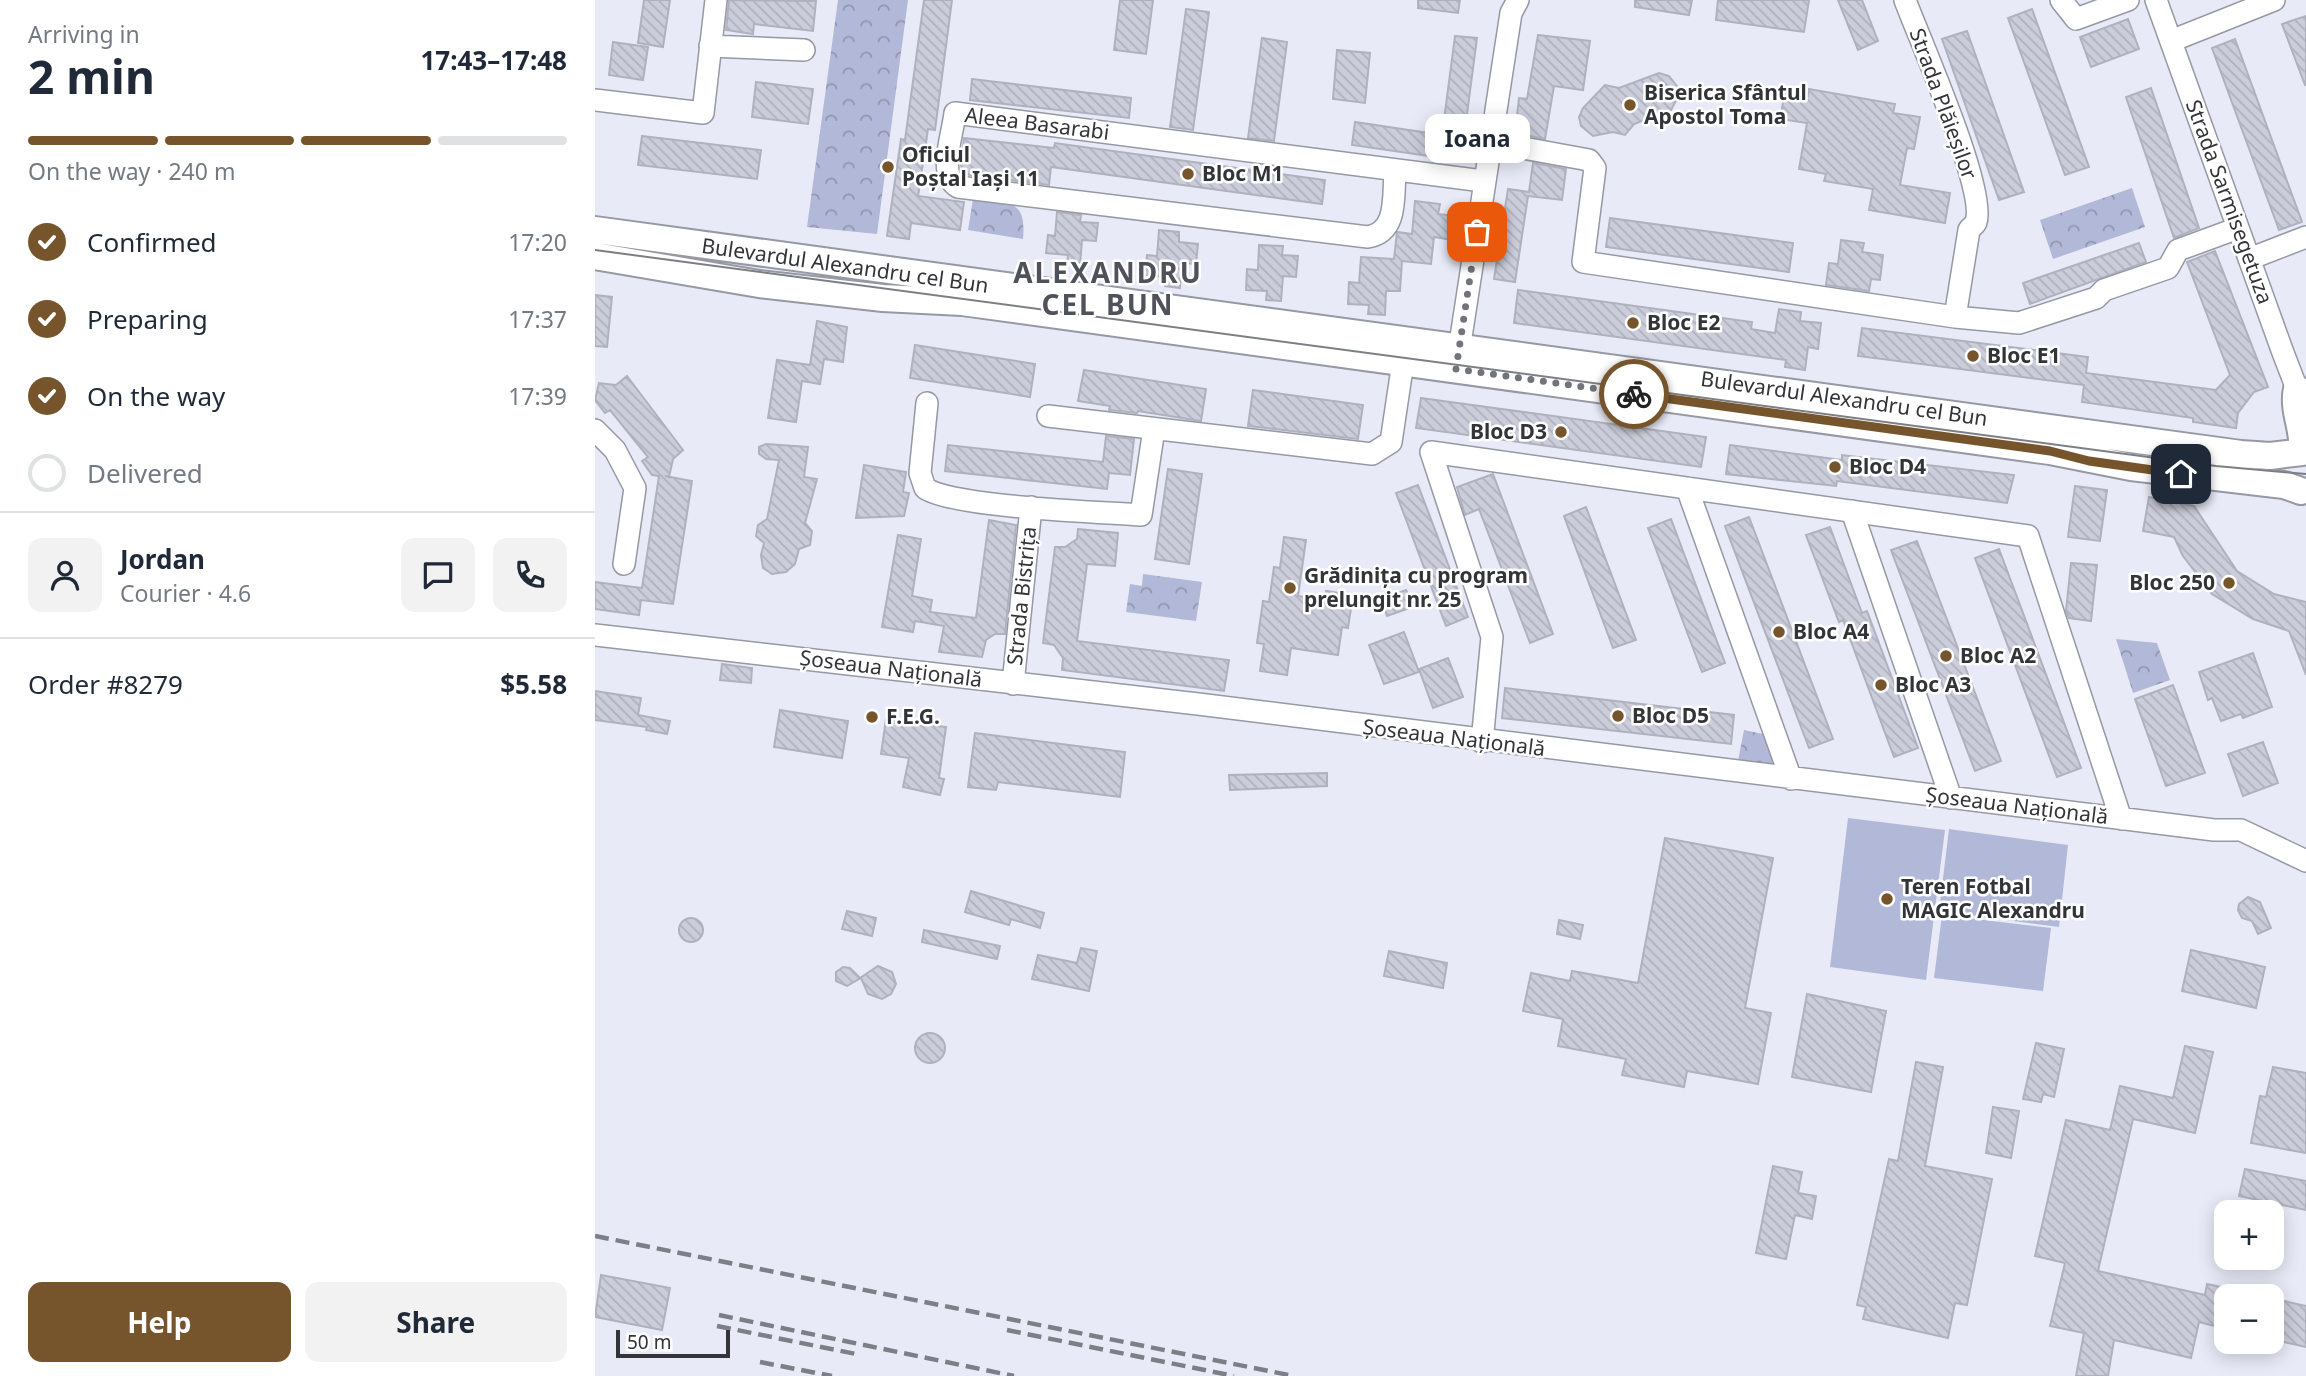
<!DOCTYPE html>
<html lang="en">
<head>
<meta charset="utf-8">
<style>
	:root { --surface:#fff; --page:#f2f2f3; --text:#1f2937; --muted:#747a83; --line:#e0e1e3; --accent:#76552c }
	body { margin:0; font-family:"Noto Sans",sans-serif; background:var(--page); color:var(--text); height:100vh; display:flex; flex-direction:column; font-size:26px; white-space:nowrap }
	* { box-sizing:border-box; margin:0 }
	p { font-size:23px; color:var(--muted) }
	.icon { flex:none; width:38px; height:38px; fill:none; stroke:currentColor; stroke-width:2; stroke-linecap:round; stroke-linejoin:round }
	.map { position:relative; flex:1; overflow:hidden }
	.sheet { display:flex; flex-direction:column; background:var(--surface); width:595px }
	.sheet>* { flex:none }
	.tools { position:absolute; left:1619px; top:1200px; display:grid; gap:14px }
	.tools a { display:grid; place-items:center; width:70px; height:70px; border-radius:14px; background:var(--surface); box-shadow:0 4px 18px #0003; font-size:35px }
	.scale { position:absolute; left:21px; bottom:18px; width:114px; box-sizing:border-box; padding-left:7px; border:4px solid #333438; border-top:0; font-size:19px; line-height:24px; white-space:nowrap; color:#333438; -webkit-text-stroke:5px #fff; paint-order:stroke }
	.pin { position:absolute; display:grid; place-items:center; width:60px; height:60px; color:#fff; margin:-30px; border-radius:14px; box-shadow:0 4px 10px #0006 }
	.courier { position:absolute; display:grid; place-items:center; width:70px; height:70px; margin:-35px; border:5px solid #76552c; border-radius:50%; background:#fff; color:#222; box-shadow:0 2px 9px #0007 }
	.bubble { position:absolute; height:49px; border-radius:14px; background:var(--surface); box-shadow:0 4px 18px #0003; font-size:23px; font-weight:700; line-height:49px; text-align:center }
	.overview em { font-style:normal; font-weight:700 }
	.overview div { display:flex; flex-direction:column-reverse }
	.overview { display:flex; align-items:center; justify-content:space-between; height:119px; padding:0 28px }
	h1 { font-size:46px; font-weight:700; line-height:52px }
	.bar { display:grid; grid-template-columns:repeat(4,1fr); gap:10px 7px; align-content:center; height:84px; padding:0 28px }
	.bar i { height:9px; border-radius:5px; background:var(--line) }
	.bar .selected { background:var(--accent) }
	.bar p { grid-column:span 4 }
	.line { display:flex; align-items:center; gap:18px; padding:0 28px; border-top:2px solid var(--line) }
	.line div { flex:1 }
	.round { display:grid; place-items:center; flex:none; width:74px; height:74px; border-radius:14px; background:var(--page) }
	ol { padding:0 28px; list-style:none }
	li { display:flex; align-items:center; gap:21px; height:77px }
	li p { margin-inline-start:auto }
	li .icon { padding:7px; border-radius:50%; background:var(--accent); color:#fff; stroke-width:4 }
	li:last-child { color:var(--muted) }
	li i { width:38px; height:38px; border:4px solid var(--line); border-radius:50% }
	.cta { display:flex; gap:14px; margin-top:auto; padding:14px 28px }
	.cta a { flex:1; height:80px; border-radius:14px; background:var(--accent); color:#fff; font-size:28px; font-weight:700; line-height:80px; text-align:center }
	.cta a+a { background:var(--page); color:var(--text) }
	main { display:flex; flex:1; min-height:0 }
	.map>svg:first-child { display:block }
</style>
</head>
<body>
<main>
<section class="sheet">
<div class="overview"><div><h1>2 min</h1><p>Arriving in</p></div><em>17:43–17:48</em></div>
<div class="bar"><i class="selected"></i><i class="selected"></i><i class="selected"></i><i></i><p>On the way · 240 m</p></div>
<ol>
<li><svg class="icon" aria-label="check" viewBox="0 0 24 24"><path d="M5 12l5 5 9-10"/></svg>Confirmed<p>17:20</p></li>
<li><svg class="icon" aria-label="check" viewBox="0 0 24 24"><path d="M5 12l5 5 9-10"/></svg>Preparing<p>17:37</p></li>
<li><svg class="icon" aria-label="check" viewBox="0 0 24 24"><path d="M5 12l5 5 9-10"/></svg>On the way<p>17:39</p></li>
<li><i></i>Delivered</li>
</ol>
<div class="line" style="height:126px"><a class="round"><svg class="icon" aria-label="person" viewBox="0 0 24 24"><circle cx="12" cy="8" r="4"/><path d="M4 21q1-7 8-7t8 7"/></svg></a><div><b>Jordan</b><p>Courier · 4.6</p></div><a class="round"><svg class="icon" aria-label="chat" viewBox="0 0 24 24"><path d="M4 5h16v11H9l-5 4z"/></svg></a><a class="round"><svg class="icon" aria-label="phone" viewBox="0 0 24 24"><path d="M5 4h4l2 5-3 2q2 4 5 5l2-3 5 2v4C11 20 4 13 5 4z"/></svg></a></div>
<div class="line" style="height:91px"><div>Order #8279</div><b>$5.58</b></div>
<div class="cta"><a>Help</a><a>Share</a></div>
</section>
<div class="map">
<svg width="1711" height="1376" viewBox="0 0 1711 1376">
	<defs>
		<pattern id="park-crowns" width="20" height="18" patternUnits="userSpaceOnUse" patternTransform="scale(1.75)"><rect width="20" height="18" fill="#b2b8d7"/><path d="M2 6a3 3 0 1 1 6 0M12 15a3 3 0 1 1 6 0" fill="none" stroke="#9196af"/></pattern>
		<pattern id="building-back-hatch" width="6" height="6" patternUnits="userSpaceOnUse" patternTransform="scale(1.75)"><rect width="6" height="6" fill="#cbcdda"/><path d="M-1 5l2 2M0 0l6 6M5-1l2 2" fill="none" stroke="#afb1bc"/></pattern>
	</defs>
	<rect width="100%" height="100%" fill="#e8ebf7"/>
	<path fill="url(#park-crowns)" d="M243,0h70l-31,234 -70,-7z
		M1537,188l13,39 -92,32 -13,-39z
		M378,199c33,4 54,-2 50,40l-55,-9z
		M548,574l59,8 -6,39 -70,-9 4,-28 12,2z
		M1521,639l41,4 13,37 -37,13z
		M1149,730l24,5 11,30 -10,7 -32,-6z"/>
	<path fill="#b2b8d7" d="M1253,818l97,12 -19,150 -96,-13z
		M1354,829l119,16 -9,82 -120,-16z
		M1347,915l109,13 -8,63 -109,-13z"/>
	<path fill="url(#building-back-hatch)" stroke="#afb2be" stroke-width="2" d="M49,0h26l-7,47 -25,-4z
		M134,0l87,1 -3,30 -59,-7 -1,10 -27,-4z
		M329,0h28l-17,130 -7,-1 -10,67 46,6 -4,28 -49,-7 -2,16 -22,-3 14,-97 4,1z
		M525,0h33l-7,54 -32,-4z
		M823,0h42l-2,13 -40,-5z
		M1040,0h57l-3,15 -54,-8z
		M1123,0h91l-5,32 -88,-12z
		M1243,0h24l16,41 -20,9z
		M591,9l23,3 -16,118 -23,-3z
		M1437,9l57,158 -24,8 -57,-157z
		M1711,16v69h-1l-23,-61z
		M1533,19l11,30 -48,18 -11,-30z
		M1372,31l57,161 -25,8 -57,-161z
		M943,35l52,6 -7,49 -29,-4 -9,53 -30,-6 4,-35 8,1z
		M860,36l22,2 -13,99 -18,-1 -3,22 -91,-13 3,-23 87,13z
		M667,38l25,4 -13,99 -26,-3z
		M1640,39l67,183 -23,8 -67,-182z
		M18,42l35,5 -5,33 -34,-5z
		M742,50l33,3 -5,50 -32,-4z
		M1064,73l10,3 8,10v13l-6,11 -37,14 -9,11 -12,-3 -20,4 -12,-10 -2,-9 4,-9 22,-23 14,3z
		M377,79l159,19 -2,20 -159,-18z
		M161,82l57,7 -5,35 -56,-7z
		M1556,88l48,140 -25,10 -48,-141z
		M1214,89l86,15 -2,9 27,4 -6,32 -7,-1 -7,37 50,8 -5,30 -76,-13 4,-21 -49,-8 2,-7 -27,-5 8,-46 -27,-4 5,-27 23,4z
		M47,136l119,14 -4,29 -119,-14z
		M369,138l90,10 1,-5 270,37 -3,24 -271,-37 -2,18 -85,-11 -3,-9z
		M938,163l33,6 -4,31 -34,-4 -13,86 -21,-3 14,-90 21,3z
		M820,201l25,3 -2,10 17,2 -2,24 -19,-3 -3,27 -29,-3 -2,30h-14l-1,24 -17,-1 1,-9 -21,-1 1,-22 10,1 2,-26 33,2 3,-27 15,2z
		M462,212l24,3 -1,7 18,1 -2,18 -14,-1 -2,25 -13,-2 1,-8 -22,-2 2,-18 7,1z
		M1015,218l183,25 -4,29 -183,-25z
		M564,230l20,2v10l19,2 -2,20 -14,-1 -2,25 -15,-2v-9l-20,-2 2,-20 10,1z
		M1246,240l23,3 -2,9 21,3 -3,25 -9,-1 -2,12 -43,-6 3,-22 9,1z
		M1544,243l7,19 -116,42 -7,-21z
		M664,245l24,1 -1,9 16,1 -2,21 -13,-1 -2,25 -15,-1 1,-9 -21,-1 1,-21 11,1z
		M1620,251l53,136 -14,5 -16,21 -2,15 -43,-6v-4l-111,-16 2,-17 -226,-29 4,-28 226,29 -2,16 130,17 14,-15 -43,-113z
		M923,290l234,32 -1,7 24,4 4,-24 22,3 -1,9 21,2 -3,26 -10,-2 -3,23 -20,-3 1,-7 -272,-37z
		M0,295l17,2 -5,50 -12,-1z
		M222,321l30,6 -4,35 -19,-3 -4,25 -18,-3 -6,41 -28,-4 9,-58 33,5z
		M320,345l120,19 -5,33 -120,-19z
		M489,370l122,19 -5,32 -63,-10 -1,2 -28,-3 1,-4 -32,-5z
		M32,376l56,74 -10,9 -4,18 -4,-1 27,5 -19,123 -32,-4 -2,15 -44,-6v-27l47,6 17,-112 -7,-1 -10,-14 6,-4 -38,-47 -5,3 -10,-13 4,-17 17,2z
		M658,390l110,15 -5,34 -110,-13z
		M826,398l285,39 -5,30 -285,-39z
		M511,436l28,3 -4,36 -21,-2 -2,16 -162,-18 3,-26 155,17z
		M171,444l42,3 -4,30 13,2 -12,44 7,8 -2,14 -11,4 -4,15 -9,8 -14,2 -9,-6 -2,-13 3,-12 -8,-7 2,-11 9,-6 12,-59 -13,-1 -7,-5v-7z
		M1135,445l112,15v-5l172,20 -7,28 -170,-22 -1,5 -110,-12z
		M269,465l42,7 -3,20 6,1 -5,23 -48,2z
		M573,469l34,5 -13,90 -34,-5z
		M898,474l60,160 -23,9 -51,-134 -14,6 -8,-28z
		M823,485l50,132 -22,9 -50,-133z
		M1480,486l32,4 -7,51 -32,-4z
		M1554,497l45,9 43,65 37,23 32,8v73l-17,-44 -36,-12 -41,-25 -29,-38 -9,-19 -31,-6z
		M991,507l50,133 -23,8 -49,-132z
		M1154,517l84,222 -24,9 -84,-222z
		M1076,519l54,144 -23,9 -54,-144z
		M394,520l27,5 -11,109h-10l-9,6 -4,17 -43,-5 5,-26 -29,-5 -2,11 -31,-5 16,-92 23,4 -9,57 20,4 -2,12 46,6z
		M1235,527l32,86 5,-2 51,137 -24,9 -51,-137 -4,2 -33,-87z
		M483,529l40,4 -3,33 -28,-2 -10,77 152,19 -5,31 -162,-21 1,-12 -9,-13 -11,-2 12,-96h10l12,-8z
		M689,537l22,3 -8,56 27,4 1,-9 27,4 -5,33 -6,-1 -4,28 -47,-7 -4,27 -27,-4 4,-27 -7,-1 6,-42 6,1 5,-35 6,1z
		M1322,541l84,220 -26,10 -84,-221z
		M1404,549l82,219 -24,9 -82,-219z
		M1476,563l26,2 -6,56 -22,-3 -3,-7z
		M811,590l7,17 -26,9 -6,-17z
		M809,632l15,40 -35,12 -15,-39z
		M1658,653l19,54 -29,11 -2,-4 -20,7 -9,-23 -4,2 -9,-28z
		M853,658l15,39 -30,11 -14,-39z
		M127,664l30,4 -1,15 -31,-3z
		M1578,685l32,88 -39,13 -31,-87z
		M910,688l229,27 -3,29 -229,-26z
		M0,691l46,7 -3,17 32,6 -3,13 -21,-4 1,-3 -52,-7z
		M185,710l68,11 -6,37 -68,-11z
		M291,719l60,8 -7,51 5,1 -4,16 -37,-8 6,-29 -28,-4z
		M380,733l150,19 -5,45 -122,-15 -2,8 -28,-3z
		M1668,742l15,41 -35,13 -15,-42z
		M732,773v13l-97,4 -1,-15z
		M1070,838l108,20 -28,150 26,5 -13,71 -71,-13 -3,16 -62,-12 4,-16 -68,-13 5,-27 -40,-8 8,-38 39,8 2,-10 66,12z
		M376,891l73,22 -4,15 -29,-9 -2,6 -44,-13z
		M1653,897l12,5 11,26 -13,6 -6,-13 -10,-3 -4,-8 1,-6z
		M252,911l29,7 -4,18 -30,-7z
		M84 930a12 12 0 1 1 24 0a12 12 0 1 1-24 0Z
		M964,920l24,5 -3,14 -23,-5z
		M329,930l76,16 -3,13 -75,-17z
		M486,948l16,3 -8,40 -57,-12 6,-24 39,8z
		M1596,950l74,17 -9,41 -74,-17z
		M794,951l58,12 -4,25 -59,-12z
		M283,966l14,6 4,12 -5,10 -9,5 -14,-5 -7,-16 -14,8 -11,-5v-9l7,-5 7,1 10,10z
		M1212,994l79,17 -15,81 -79,-15z
		M320 1048a15 15 0 1 1 30 0a15 15 0 1 1-30 0Z
		M1441,1043l28,6 -10,48 -11,-3 -2,8 -18,-3z
		M1590,1046l28,6 -18,81 -62,-14 -35,152 107,24 2,-11 19,4v41l-27,-7 -8,36 -77,-18 -6,36h-32l8,-43 -34,-7 15,-63 -30,-7 31,-136 44,10 10,-44 53,12z
		M1321,1062l27,5 -18,99 67,13 -25,126 -12,-2 -7,35 -85,-19 3,-12 -9,-2 32,-146 9,2z
		M1678,1067l33,6v80l-55,-10 9,-47 6,1z
		M1398,1107l26,4 -8,47 -25,-5z
		M1178,1166l29,6 -4,21 18,3 -4,23 -17,-4 -9,44 -30,-6z
		M1650,1169l61,12v29l-67,-14z
		M6,1275l69,13 -8,42 -67,-13z
		M1676,1298l35,8v41l-35,-8z"/>
	<g fill="none" stroke-linecap="round" stroke-linejoin="round">
		<g stroke="#9698a4" stroke-width="24">
			<path id="minor" d="M1310,0c14,38 82,190 71,222 -1,3 -5,5 -7,8l-14,87 64,6 77,-25 8,-8 64,-22 10,-18 60,-22
				M1466,0l15,19 52,-19
				M1561,0l126,350 15,39 9,12
				M1576,41l103,-41
				M115,46l94,4
				M0,100l108,13 13,-113
				M895,142l99,18 6,8 -12,94 372,55
				M800,172c-2,25 3,60 -27,65l-410,-50c-21,-12 -5,-53 -3,-74l528,68
				M1654,259l57,-22
				M862,363l54,-350 7,-13
				M332,403l-7,70 5,15c26,19 175,24 216,27l13,-86
				M453,416l324,38 19,-12 12,-80
				M0,430l20,20 20,38 -11,76
				M1092,488l104,291
				M1257,511l99,287
				M0,635l603,69 1016,126h27l65,31
				M418,684l18,-177
				M887,742l10,-105 -61,-185 597,84 93,283"/>
		</g>
		<g stroke="#9698a4" stroke-width="30">
			<path id="major" d="M0,230l1646,224 29,2 32,-4c3,-22 -10,-41 -5,-63
				M0,256l164,28 124,14 79,4 1088,149 81,16 153,18 17,6"/>
		</g>
		<use href="#minor" stroke="#fff" stroke-width="21"/>
		<use href="#major" stroke="#fff" stroke-width="26"/>
		<path stroke="#7d7f86" stroke-width="2" d="M0,250l1621,216 90,8"/>
		<path stroke="#7d7f86" stroke-width="4.5" stroke-dasharray="14 7" stroke-linecap="butt" d="M0,1236l699,140
			M124,1315l295,61
			M122,1326l139,28
			M412,1330l227,46
			M165,1362l72,14"/>
	</g>
	<g fill="none" stroke-linecap="round" stroke-linejoin="round">
		<path stroke="#72747b" stroke-width="7" stroke-dasharray="0 12.6" d="M882,232l-21,137 178,25"/>
		<path stroke="#76552c" stroke-width="9" d="M1039,394l416,57 39,10 92,13"/>
	</g>
	<g fill="#76552c" stroke="#fff" stroke-width="2.5">
		<circle cx="1035" cy="105" r="7"/>
		<circle cx="293" cy="167" r="7"/>
		<circle cx="593" cy="174" r="7"/>
		<circle cx="1038" cy="323" r="7"/>
		<circle cx="1378" cy="356" r="7"/>
		<circle cx="966" cy="432" r="7"/>
		<circle cx="1240" cy="467" r="7"/>
		<circle cx="1634" cy="583" r="7"/>
		<circle cx="695" cy="588" r="7"/>
		<circle cx="1184" cy="632" r="7"/>
		<circle cx="1351" cy="656" r="7"/>
		<circle cx="1286" cy="685" r="7"/>
		<circle cx="1023" cy="716" r="7"/>
		<circle cx="277" cy="717" r="7"/>
		<circle cx="1292" cy="899" r="7"/>
	</g>
	<g text-anchor="middle" stroke-width="5" stroke-linejoin="round" paint-order="stroke">
		<g font-size="21" font-weight="bold" fill="#333438" stroke="#fff" text-anchor="start">
			<text x="1049" y="100">Biserica Sfântul<tspan x="1049" dy="24">Apostol Toma</tspan></text>
			<text x="307" y="162">Oficiul<tspan x="307" dy="24">Poștal Iași 11</tspan></text>
			<text x="607" y="181">Bloc M1</text>
			<text x="1052" y="330">Bloc E2</text>
			<text x="1392" y="363">Bloc E1</text>
			<text x="952" y="439" text-anchor="end">Bloc D3</text>
			<text x="1254" y="474">Bloc D4</text>
			<text x="709" y="583">Grădinița cu program<tspan x="709" dy="24">prelungit nr. 25</tspan></text>
			<text x="1620" y="590" text-anchor="end">Bloc 250</text>
			<text x="1198" y="639">Bloc A4</text>
			<text x="1365" y="663">Bloc A2</text>
			<text x="1300" y="692">Bloc A3</text>
			<text x="1037" y="723">Bloc D5</text>
			<text x="291" y="724">F.E.G.</text>
			<text x="1306" y="894">Teren Fotbal<tspan x="1306" dy="24">MAGIC Alexandru</tspan></text>
		</g>
		<g font-size="21" fill="#333438" stroke="#fff">
			<text transform="translate(1348 104) rotate(70)" y="7">Strada Plăieșilor</text>
			<text transform="translate(442 124) rotate(7)" y="7">Aleea Basarabi</text>
			<text transform="translate(1634 202) rotate(70)" y="7">Strada Sarmisegetuza</text>
			<text transform="translate(250 266) rotate(8)" y="7">Bulevardul Alexandru cel Bun</text>
			<text transform="translate(1249 399) rotate(8)" y="7">Bulevardul Alexandru cel Bun</text>
			<text transform="translate(427 596) rotate(-84)" y="7">Strada Bistrița</text>
			<text transform="translate(296 669) rotate(7)" y="7">Șoseaua Națională</text>
			<text transform="translate(859 738) rotate(7)" y="7">Șoseaua Națională</text>
			<text transform="translate(1422 806) rotate(7)" y="7">Șoseaua Națională</text>
		</g>
		<g font-size="28" font-weight="bold" letter-spacing="2" fill="#4f515b" stroke="#fff">
			<text x="513" y="283">ALEXANDRU<tspan x="513" dy="32">CEL BUN</tspan></text>
		</g>
	</g>
</svg>
<div class="tools">
<a>+</a>
<a>−</a>
</div>
<div class="scale">50 m</div>
<div class="pin" style="left:882px;top:232px;background:#ea580c"><svg class="icon" aria-label="bag" viewBox="0 0 24 24"><path d="M5 8h14l-1 12H6zM9 8a3 3 0 0 1 6 0"/></svg></div>
<div class="pin" style="left:1586px;top:474px;background:#1f2937"><svg class="icon" aria-label="home" viewBox="0 0 24 24"><path d="M3 11l9-7 9 7M6 9v11h12V9"/></svg></div>
<div class="courier" style="left:1039px;top:394px"><svg class="icon" aria-label="bike" viewBox="0 0 24 24"><circle cx="6" cy="16" r="4"/><circle cx="18" cy="16" r="4"/><path d="M6 16l4-8h5l3 8M10 8l3 8H6M13 5h3"/></svg></div>
<div class="bubble" style="left:830px;top:114px;width:105px">Ioana</div>
</div>
</main>
</body>
</html>
